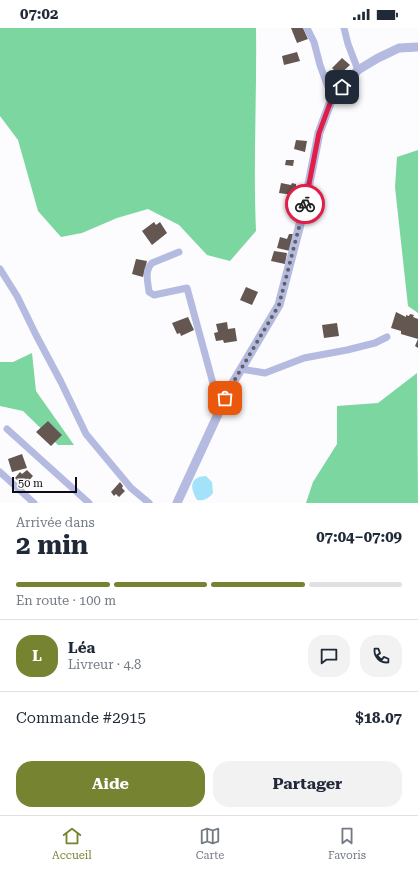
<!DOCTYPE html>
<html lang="fr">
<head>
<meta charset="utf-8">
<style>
	:root { --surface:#fff; --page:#f2f2f3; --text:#1f2937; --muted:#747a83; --line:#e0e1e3; --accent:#768331 }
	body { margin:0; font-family:"Roboto Serif",serif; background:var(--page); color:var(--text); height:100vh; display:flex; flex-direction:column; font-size:15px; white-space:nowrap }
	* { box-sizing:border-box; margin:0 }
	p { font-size:13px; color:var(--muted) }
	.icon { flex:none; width:22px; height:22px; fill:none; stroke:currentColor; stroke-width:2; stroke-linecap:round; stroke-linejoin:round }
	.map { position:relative; height:475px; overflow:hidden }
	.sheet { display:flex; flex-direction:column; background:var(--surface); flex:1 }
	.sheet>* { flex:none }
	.scale { position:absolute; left:12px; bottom:10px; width:65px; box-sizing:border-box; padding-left:4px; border:2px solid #0e0c11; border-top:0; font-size:11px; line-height:14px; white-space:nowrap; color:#0e0c11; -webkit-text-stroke:3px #fcfbfd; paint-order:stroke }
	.pin { position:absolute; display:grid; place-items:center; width:34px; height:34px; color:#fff; margin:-17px; border-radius:8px; box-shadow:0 2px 6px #0006 }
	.courier { position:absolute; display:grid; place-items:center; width:40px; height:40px; margin:-20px; border:3px solid #e11d48; border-radius:50%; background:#fff; color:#222; box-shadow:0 1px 5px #0007 }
	.overview em { font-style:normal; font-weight:700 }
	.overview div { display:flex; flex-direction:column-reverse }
	.overview { display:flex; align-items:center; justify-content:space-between; height:68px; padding:0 16px }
	h1 { font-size:26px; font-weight:700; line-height:30px }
	.bar { display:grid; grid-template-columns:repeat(4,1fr); gap:6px 4px; align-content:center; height:48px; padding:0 16px }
	.bar i { height:5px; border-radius:3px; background:var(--line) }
	.bar .active { background:var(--accent) }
	.bar p { grid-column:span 4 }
	.line { display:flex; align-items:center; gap:10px; padding:0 16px; border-top:1px solid var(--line) }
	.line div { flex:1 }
	.round { display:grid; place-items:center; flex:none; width:42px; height:42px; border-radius:16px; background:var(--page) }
	.primary-button { display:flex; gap:8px; margin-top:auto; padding:8px 16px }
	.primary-button a { flex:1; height:46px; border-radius:16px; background:var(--accent); color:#fff; font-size:16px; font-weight:700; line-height:46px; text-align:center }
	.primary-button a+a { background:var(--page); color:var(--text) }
	.status { display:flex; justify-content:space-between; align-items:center; height:28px; padding:0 20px; background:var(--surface); direction:ltr }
	.status svg { height:11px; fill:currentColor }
	.tabs { display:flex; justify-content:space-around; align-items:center; height:56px; border-top:1px solid var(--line); background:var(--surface); font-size:11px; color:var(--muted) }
	.tabs a { display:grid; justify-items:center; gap:2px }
	.tabs .active { color:var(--accent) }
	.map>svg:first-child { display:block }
</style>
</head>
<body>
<div class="status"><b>07:02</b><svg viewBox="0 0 49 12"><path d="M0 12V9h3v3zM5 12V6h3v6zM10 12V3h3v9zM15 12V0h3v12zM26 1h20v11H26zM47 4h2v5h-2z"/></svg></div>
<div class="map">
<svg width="418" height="475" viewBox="0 0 418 475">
	<rect width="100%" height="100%" fill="#fcfbfd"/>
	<path fill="#7bd6a0" d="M0,0h256c1,68 -3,136 0,203l-26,30 -23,-6 -28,-30 -31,-16 -31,9 -35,15 -21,4 -23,-26 -20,-71 -18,-24z
		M418,122v163l-10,-7 -13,-119 2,-30z
		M32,325l4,38 38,54h-16l-35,-34 -23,-5v-44h13z
		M417,345l1,130h-112l7,-21 24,-38v-38l41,-3z"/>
	<path fill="#a3e2f8" d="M206,448l6,6 1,11c-5,6 -9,8 -16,7 -7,-12 -8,-23 9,-24z"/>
	<path fill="#645752" d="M291,0h12l5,11 -11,4z
		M297,24l3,9 -16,4 -2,-9z
		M342,30l8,7 -11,10 -7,-7z
		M296,112l11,1 -2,11 -11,-3z
		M286,132h8l-1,6 -8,-1z
		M281,155l10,2 1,-2 4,1v3h-2l-1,8 -14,-2z
		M154,194l2,3 4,-3 7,11 -15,12 -10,-14z
		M289,206h4l-3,17 -13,-3 3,-11 7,2z
		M274,223l13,2 -2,11 -14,-3z
		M136,231l11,2 -4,16 -11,-3z
		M246,259l12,5 -6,13 -12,-5z
		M396,284l10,5v-2l3,1 1,-2 4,1 -1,2 5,2v29l-3,-2 3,-7 -17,-5v-3l-10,-3z
		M188,289l6,13 -13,6 -1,-3 -3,1 -5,-11z
		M227,294l1,7 7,-1 2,13 -13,2 -1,-3 -7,1 -2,-8 4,-1 -2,-8z
		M337,295l2,13 -15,2 -2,-13z
		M48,393l14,14 -11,11 -15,-14z
		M22,426l5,14 -15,4 -4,-13z
		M27,442l6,6 -9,10 -9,-8 5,-6 2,2z
		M120,454l3,4 -1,2 3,3 -6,6 -3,-3 -2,2 -3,-4z"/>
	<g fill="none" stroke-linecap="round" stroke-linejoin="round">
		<path stroke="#b5bbe0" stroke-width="7" d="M307,0l7,14 6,23 12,33
			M344,0l4,16 10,26
			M179,224l-27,11c-8,8 -4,19 -3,29l5,3 33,-7 33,121
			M0,241l17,27 19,39 25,47 25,52 45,54 18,15
			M241,341l24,4 39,-15 43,-8 28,-7 12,-6
			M7,401l82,74
			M0,444l34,31"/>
		<path stroke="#b5bbe0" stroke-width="9" d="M177,475l54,-117 48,-81 25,-96 15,-76 13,-35 26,-28 20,-12 21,-10 19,-1"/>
	</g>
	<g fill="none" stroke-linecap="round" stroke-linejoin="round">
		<path stroke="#616064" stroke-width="4" stroke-dasharray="0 7.2" d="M225,370l6,-12 48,-81 26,-101"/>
		<path stroke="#e11d48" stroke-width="5" d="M305,176l14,-71 13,-35 10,-11"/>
	</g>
</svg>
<div class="scale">50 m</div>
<div class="pin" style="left:225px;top:370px;background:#ea580c"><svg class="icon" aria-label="bag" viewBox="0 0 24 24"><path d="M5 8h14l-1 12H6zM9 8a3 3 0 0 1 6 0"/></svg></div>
<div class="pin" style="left:342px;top:59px;background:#1f2937"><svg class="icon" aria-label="home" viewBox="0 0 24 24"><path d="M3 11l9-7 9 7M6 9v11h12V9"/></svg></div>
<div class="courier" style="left:305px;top:176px"><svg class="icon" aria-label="bike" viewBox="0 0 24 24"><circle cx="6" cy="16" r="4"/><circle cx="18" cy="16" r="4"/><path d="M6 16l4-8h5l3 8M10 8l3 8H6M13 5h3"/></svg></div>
</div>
<section class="sheet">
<div class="overview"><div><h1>2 min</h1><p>Arrivée dans</p></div><em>07:04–07:09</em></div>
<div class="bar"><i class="active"></i><i class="active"></i><i class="active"></i><i></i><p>En route · 100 m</p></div>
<div class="line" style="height:72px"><b class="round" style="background:var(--accent);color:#fff">L</b><div><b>Léa</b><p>Livreur · 4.8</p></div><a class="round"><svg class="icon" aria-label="chat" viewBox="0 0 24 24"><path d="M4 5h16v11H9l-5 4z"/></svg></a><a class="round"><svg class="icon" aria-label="phone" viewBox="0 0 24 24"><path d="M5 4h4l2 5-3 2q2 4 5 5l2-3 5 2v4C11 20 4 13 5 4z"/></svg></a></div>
<div class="line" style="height:52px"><div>Commande #2915</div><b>$18.07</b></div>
<div class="primary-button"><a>Aide</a><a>Partager</a></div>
</section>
<nav class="tabs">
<a class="active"><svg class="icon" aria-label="home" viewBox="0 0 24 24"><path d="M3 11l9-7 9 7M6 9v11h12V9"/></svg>Accueil</a>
<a><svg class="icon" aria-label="map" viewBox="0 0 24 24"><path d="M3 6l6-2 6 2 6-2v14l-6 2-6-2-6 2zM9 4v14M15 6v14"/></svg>Carte</a>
<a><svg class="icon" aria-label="saved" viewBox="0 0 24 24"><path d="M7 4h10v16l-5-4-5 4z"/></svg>Favoris</a>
</nav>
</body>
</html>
